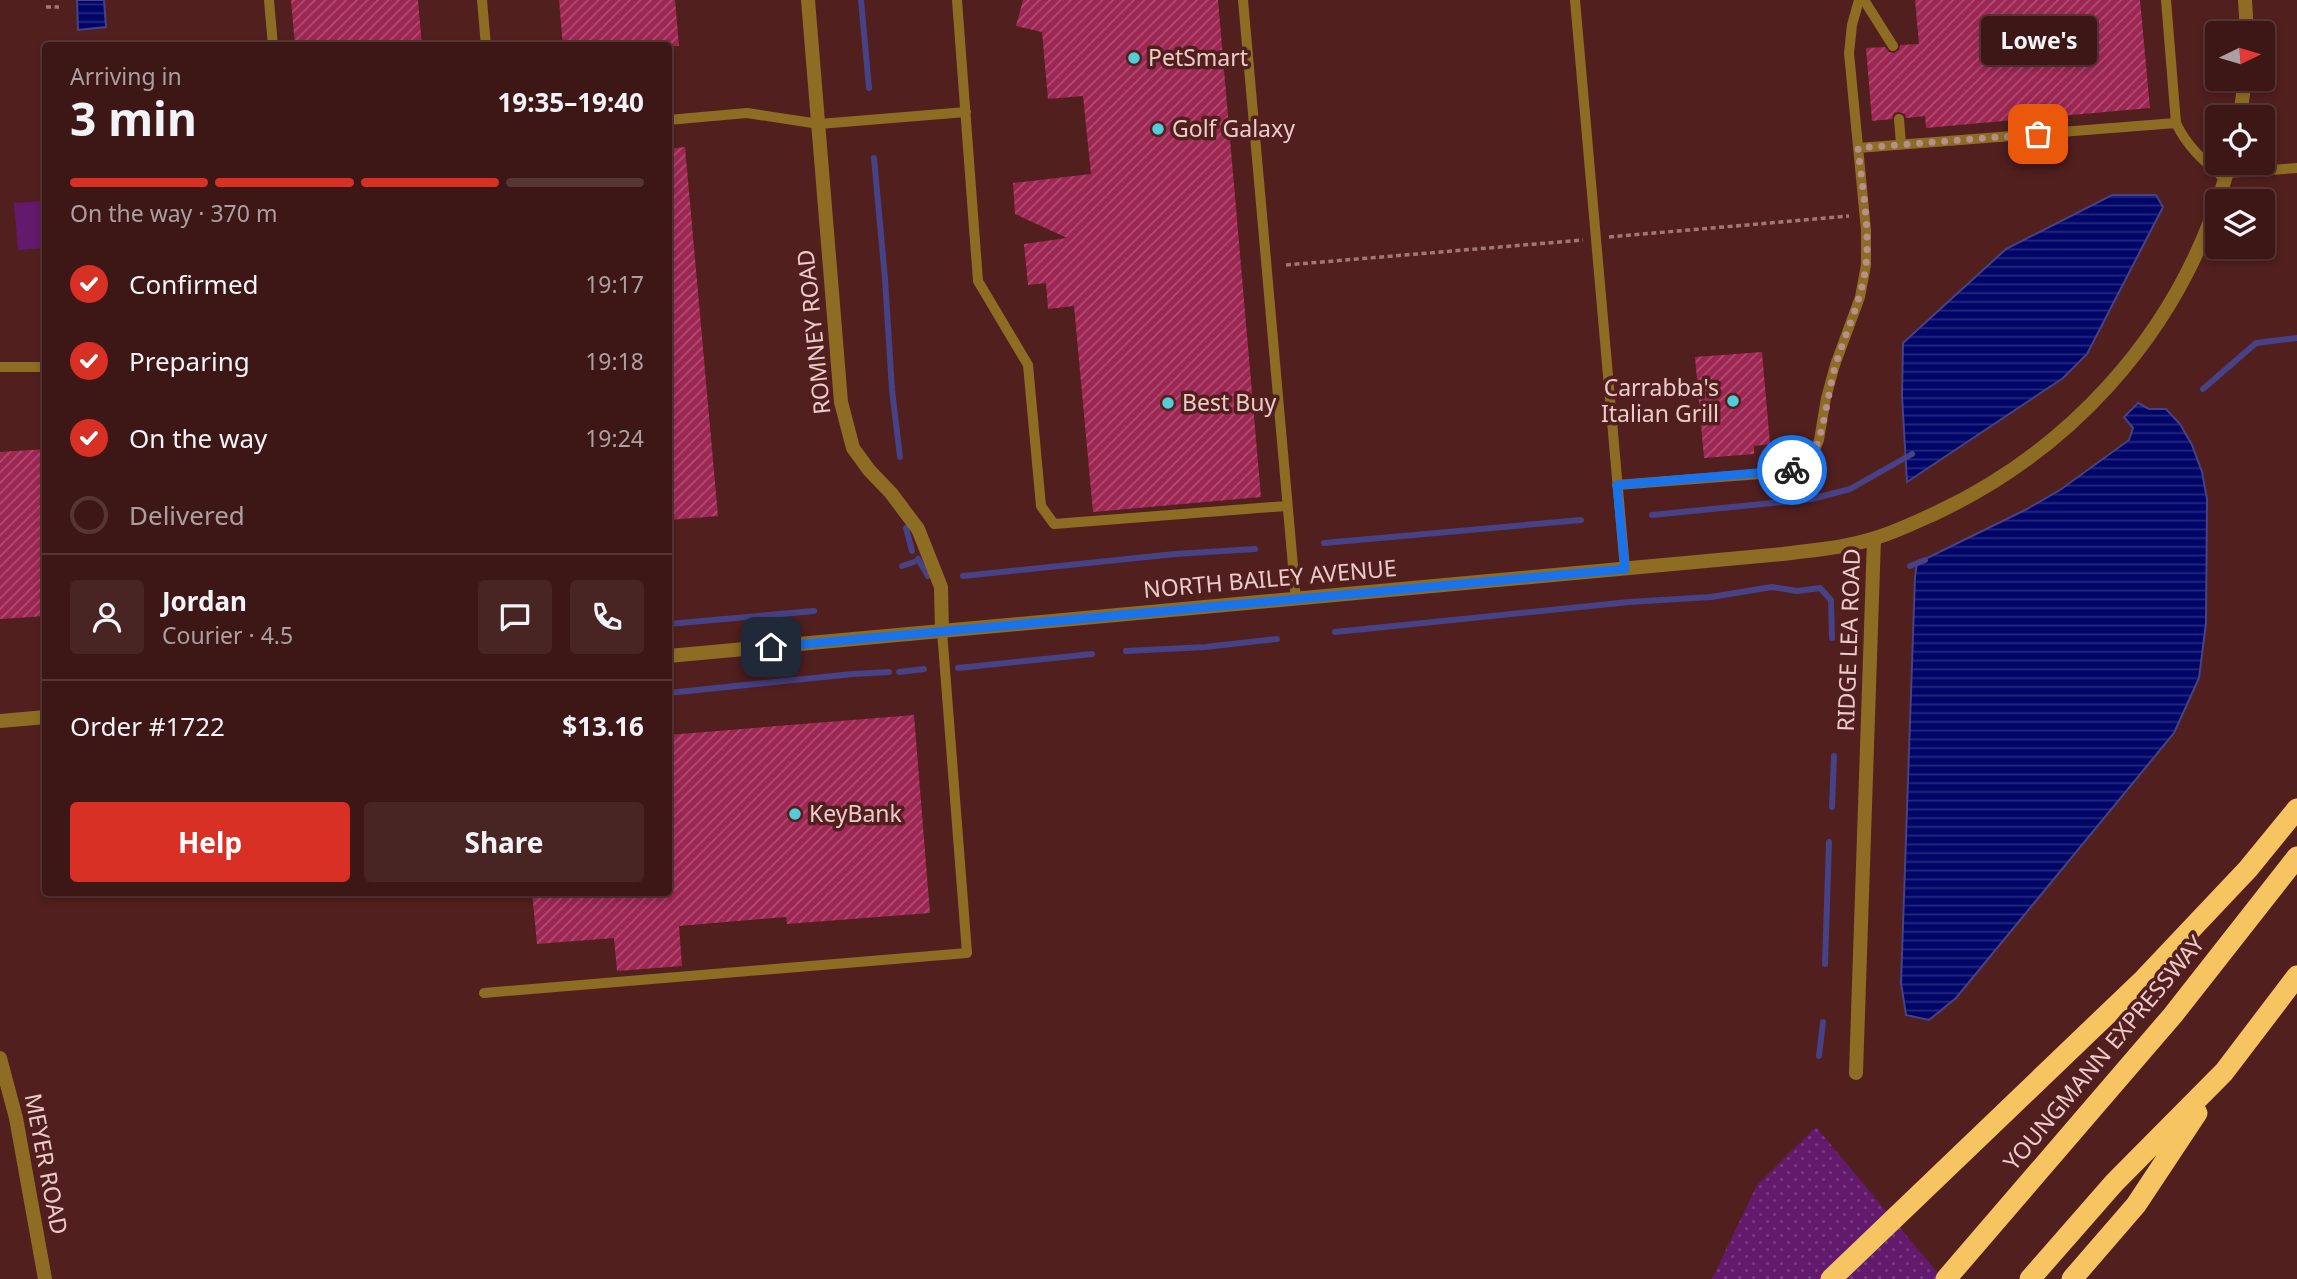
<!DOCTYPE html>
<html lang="en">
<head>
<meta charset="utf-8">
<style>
	:root { --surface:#3d1716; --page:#482423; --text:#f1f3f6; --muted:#ad9fa1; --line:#563635; --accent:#d93025 }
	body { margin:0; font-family:"Noto Sans",sans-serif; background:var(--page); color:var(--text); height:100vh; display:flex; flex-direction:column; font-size:26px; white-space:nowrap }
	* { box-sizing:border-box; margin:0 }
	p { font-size:23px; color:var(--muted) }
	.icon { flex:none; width:38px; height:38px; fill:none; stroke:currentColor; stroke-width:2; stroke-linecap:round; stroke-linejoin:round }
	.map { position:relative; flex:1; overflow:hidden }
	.sheet { position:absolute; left:42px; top:42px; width:630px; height:854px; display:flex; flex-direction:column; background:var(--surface); border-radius:7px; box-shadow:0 4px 10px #0003,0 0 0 2px var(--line) }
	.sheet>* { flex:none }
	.needle { width:46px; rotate:85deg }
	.controls { position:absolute; left:2205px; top:21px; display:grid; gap:14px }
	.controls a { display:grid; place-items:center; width:70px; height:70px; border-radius:7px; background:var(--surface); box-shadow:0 4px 10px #0003,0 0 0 2px var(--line); font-size:35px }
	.pin { position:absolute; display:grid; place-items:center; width:60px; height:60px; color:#fff; margin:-30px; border-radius:14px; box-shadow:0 4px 10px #0006 }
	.courier { position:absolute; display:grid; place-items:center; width:70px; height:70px; margin:-35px; border:5px solid #1a73e8; border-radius:50%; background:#fff; color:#222; box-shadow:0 2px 9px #0007 }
	.bubble { position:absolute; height:49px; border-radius:7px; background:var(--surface); box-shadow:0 4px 10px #0003,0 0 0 2px var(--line); font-size:23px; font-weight:700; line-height:49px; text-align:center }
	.overview em { font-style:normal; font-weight:700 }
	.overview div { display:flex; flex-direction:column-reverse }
	.overview { display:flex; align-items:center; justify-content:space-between; height:119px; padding:0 28px }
	h1 { font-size:46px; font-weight:700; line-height:52px }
	.bar { display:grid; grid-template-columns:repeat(4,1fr); gap:10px 7px; align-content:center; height:84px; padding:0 28px }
	.bar i { height:9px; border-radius:5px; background:var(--line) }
	.bar .on { background:var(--accent) }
	.bar p { grid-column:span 4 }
	.line { display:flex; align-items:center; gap:18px; padding:0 28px; border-top:2px solid var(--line) }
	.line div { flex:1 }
	.round { display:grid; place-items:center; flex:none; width:74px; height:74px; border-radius:7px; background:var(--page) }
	ol { padding:0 28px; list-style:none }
	li { display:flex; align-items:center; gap:21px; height:77px }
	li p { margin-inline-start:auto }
	li .icon { padding:7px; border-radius:50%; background:var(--accent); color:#fff; stroke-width:4 }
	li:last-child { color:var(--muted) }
	li i { width:38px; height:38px; border:4px solid var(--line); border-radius:50% }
	.cta { display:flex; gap:14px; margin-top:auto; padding:14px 28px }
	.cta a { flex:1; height:80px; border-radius:7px; background:var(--accent); color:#fff; font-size:28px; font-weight:700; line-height:80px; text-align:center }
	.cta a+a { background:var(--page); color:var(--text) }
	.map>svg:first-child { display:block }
</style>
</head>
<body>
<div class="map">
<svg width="2297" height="1279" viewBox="0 0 2297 1279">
	<defs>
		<pattern id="grass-dots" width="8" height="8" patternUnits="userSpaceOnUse" patternTransform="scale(1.75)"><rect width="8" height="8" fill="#63196c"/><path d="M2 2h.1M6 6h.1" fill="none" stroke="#7a3980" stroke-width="1.8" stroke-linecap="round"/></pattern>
		<pattern id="water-rules" width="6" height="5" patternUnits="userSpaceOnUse" patternTransform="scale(1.75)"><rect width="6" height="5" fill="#000668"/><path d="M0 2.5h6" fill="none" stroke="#25297c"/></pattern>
		<pattern id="building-hatch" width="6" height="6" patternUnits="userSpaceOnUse" patternTransform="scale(1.75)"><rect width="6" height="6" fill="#9d2653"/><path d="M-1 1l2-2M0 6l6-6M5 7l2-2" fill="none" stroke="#af4e72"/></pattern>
	</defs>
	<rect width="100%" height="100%" fill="#511f1e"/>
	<path fill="url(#grass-dots)" d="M1816,1127l127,152h-231l45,-94z"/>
	<path fill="#63196c" d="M45,201v47l-27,2 -4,-47z"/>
	<path fill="url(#water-rules)" stroke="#474185" stroke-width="2" d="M77,0h27l2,27 -28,3z
		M2112,195h44l7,12 -76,147 -24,24 -156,104 -5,-86 1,-53 103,-94z
		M2138,403l11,6h17l14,15 12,21 10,27 5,27 -1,124 -7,55 -25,55 -218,265 -27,22 -23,-5 -5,-32 14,-406 2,-14 110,-54 33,-19 69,-50 4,-12 -9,-11z"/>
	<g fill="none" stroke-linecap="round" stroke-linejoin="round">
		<path stroke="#474185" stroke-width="6" d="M861,0l8,88
			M874,158l11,121 7,111 8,67
			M2203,389l53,-46 41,-5
			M1652,515l160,-16 38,-10 62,-35
			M906,528l6,23
			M1324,543l257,-23
			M918,559l10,17
			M902,566l12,-4
			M1910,566l15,-6
			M963,576l212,-22 80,-5
			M668,624l146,-13
			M1335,632l294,-30 82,-5 61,-10 25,4 23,-3 11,12 1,38
			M1126,651l79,-4 72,-8
			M958,668l134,-14
			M899,672l25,-3
			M668,693l185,-19 36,-2
			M1832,807l2,-51
			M1825,964l4,-122
			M1819,1056l4,-34"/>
	</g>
	<path fill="url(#building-hatch)" d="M291,0h127l4,46h-127z
		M559,0h116l4,46h-116z
		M1023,0h195l43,497 -168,15 -19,-206 -26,3 -2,-26 -18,2 -4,-41 43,-6 -52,-24 -2,-31 78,-9 -8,-78 -35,3 -6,-67 -26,-6z
		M1915,0h225l10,108 -224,20 -1,-12 -19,2 -1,-4 -6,-2 -5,1 -2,6 -20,2 -6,-73 19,-1 4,5 5,1 5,-3 1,-5 19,-1z
		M685,147l33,369 -50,4v-371z
		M1762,352l8,92 -16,2v8l-50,4 -9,-101z
		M46,449v167l-46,3v-167z
		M914,715l16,198 -143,11 -1,-7 -107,9 3,40 -65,5 -3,-33 -77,6 -5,-52h136v-157z"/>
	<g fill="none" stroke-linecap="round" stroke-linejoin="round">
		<path stroke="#a17775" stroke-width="3.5" stroke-dasharray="5 3.5" stroke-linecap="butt" d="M46,7h13
			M1609,237l240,-21
			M1286,265l297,-25"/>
		<path stroke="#8e6c23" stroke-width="10" d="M269,0l4,46
			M482,0l4,46
			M957,0l21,281 50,84 13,141 13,18 232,-18
			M1243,0l53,600
			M1575,0l50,569
			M1864,0l29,46
			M2166,0l10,123c11,24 29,39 49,56
			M1899,119l2,25
			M668,120l79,-7 72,11 147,-12
			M1858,148l318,-25
			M2227,173l70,-5
			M0,367h46
			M1617,485l168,-13 16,-4 11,-11 7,-17 7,-42 9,-33 25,-68 6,-32v-35l-17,-177 3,-28 7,-25
			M484,993l483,-40 -25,-322"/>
		<path stroke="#8e6c23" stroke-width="14" d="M808,0l33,402 12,46 16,22 22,23 27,36 23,58 1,44
			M0,1058l16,60 29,161
			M1856,1073l18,-534"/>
		<path stroke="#8e6c23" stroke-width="14" d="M2245,0l2,33
			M2240,117l5,-38
			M2218,201l12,-38
			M668,656l1115,-102c30,-4 60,-6 89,-15 22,-6 44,-17 64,-26 132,-62 234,-173 281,-311
			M0,721l46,-4"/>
		<path stroke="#f6c460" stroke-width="21" d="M1831,1279l313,-300 104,-110 49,-60
			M1946,1279l227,-264 124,-158
			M2030,1279l84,-96 110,-111 73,-96
			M2072,1279l64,-74 61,-92"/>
	</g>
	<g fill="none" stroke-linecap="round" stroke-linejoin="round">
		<path stroke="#b68f8c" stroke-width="7" stroke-dasharray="0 12.6" d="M1792,470c9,-2 16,-7 21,-16 11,-21 15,-62 22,-87 10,-34 27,-67 31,-102 4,-38 -4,-79 -8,-117l180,-14"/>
		<path stroke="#1a73e8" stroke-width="9" d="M771,647l854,-78 -8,-84 175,-15"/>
	</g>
	<g fill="#52ccd6" stroke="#511f1e" stroke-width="2.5">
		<circle cx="1134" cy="58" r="7"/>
		<circle cx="1158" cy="129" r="7"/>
		<circle cx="1733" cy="401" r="7"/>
		<circle cx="1168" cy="403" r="7"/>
		<circle cx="795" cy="814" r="7"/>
	</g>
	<g text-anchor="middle" stroke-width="7" stroke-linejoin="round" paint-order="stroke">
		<g font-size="23" fill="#eccbc8" stroke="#511f1e" text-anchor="start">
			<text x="1148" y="66">PetSmart</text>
			<text x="1172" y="137">Golf Galaxy</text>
			<text x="1719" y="396" text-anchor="end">Carrabba's<tspan x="1719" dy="26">Italian Grill</tspan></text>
			<text x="1182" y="411">Best Buy</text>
			<text x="809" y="822">KeyBank</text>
		</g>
		<g font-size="23" fill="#eccbc8" stroke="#511f1e">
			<text transform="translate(814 332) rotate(-96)" y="8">ROMNEY ROAD</text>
			<text transform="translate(1270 579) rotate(-5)" y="8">NORTH BAILEY AVENUE</text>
			<text transform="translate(1849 640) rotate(-88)" y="8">RIDGE LEA ROAD</text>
			<text transform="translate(2104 1053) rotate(-50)" y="8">YOUNGMANN EXPRESSWAY</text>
			<text transform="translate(46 1164) rotate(79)" y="8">MEYER ROAD</text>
		</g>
	</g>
</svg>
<div class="controls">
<a><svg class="needle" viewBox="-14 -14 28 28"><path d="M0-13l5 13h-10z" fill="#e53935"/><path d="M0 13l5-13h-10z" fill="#ad9fa1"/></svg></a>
<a><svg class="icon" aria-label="locate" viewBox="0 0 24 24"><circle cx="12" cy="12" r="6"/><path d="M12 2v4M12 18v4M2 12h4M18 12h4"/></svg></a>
<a><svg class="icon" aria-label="layers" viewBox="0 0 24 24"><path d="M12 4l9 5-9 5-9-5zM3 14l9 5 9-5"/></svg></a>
</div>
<div class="pin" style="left:2038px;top:134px;background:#ea580c"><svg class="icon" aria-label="bag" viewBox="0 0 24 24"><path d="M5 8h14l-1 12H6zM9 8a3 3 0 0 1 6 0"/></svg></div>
<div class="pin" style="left:771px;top:647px;background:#1f2937"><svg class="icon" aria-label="home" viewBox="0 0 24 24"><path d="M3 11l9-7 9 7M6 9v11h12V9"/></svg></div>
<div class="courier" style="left:1792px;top:470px"><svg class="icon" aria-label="bike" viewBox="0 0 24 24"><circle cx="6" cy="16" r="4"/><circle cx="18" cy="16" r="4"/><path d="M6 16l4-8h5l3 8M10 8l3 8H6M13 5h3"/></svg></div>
<div class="bubble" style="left:1981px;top:16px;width:116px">Lowe's</div>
<section class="sheet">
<div class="overview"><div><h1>3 min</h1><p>Arriving in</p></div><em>19:35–19:40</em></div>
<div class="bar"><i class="on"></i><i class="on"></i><i class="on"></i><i></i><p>On the way · 370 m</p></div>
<ol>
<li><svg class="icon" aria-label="check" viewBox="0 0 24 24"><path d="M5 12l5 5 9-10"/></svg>Confirmed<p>19:17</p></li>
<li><svg class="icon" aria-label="check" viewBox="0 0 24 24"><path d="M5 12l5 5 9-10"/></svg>Preparing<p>19:18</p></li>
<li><svg class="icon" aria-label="check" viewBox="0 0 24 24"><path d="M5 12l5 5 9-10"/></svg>On the way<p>19:24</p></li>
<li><i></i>Delivered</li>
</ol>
<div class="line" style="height:126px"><a class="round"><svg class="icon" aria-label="person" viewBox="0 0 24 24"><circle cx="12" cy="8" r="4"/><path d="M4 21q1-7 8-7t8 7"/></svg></a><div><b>Jordan</b><p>Courier · 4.5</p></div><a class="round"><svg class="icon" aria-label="chat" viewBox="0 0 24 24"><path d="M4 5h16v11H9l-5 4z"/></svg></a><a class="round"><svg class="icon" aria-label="phone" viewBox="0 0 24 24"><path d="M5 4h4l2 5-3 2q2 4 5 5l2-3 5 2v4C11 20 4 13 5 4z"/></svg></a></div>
<div class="line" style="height:91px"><div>Order #1722</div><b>$13.16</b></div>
<div class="cta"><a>Help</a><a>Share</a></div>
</section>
</div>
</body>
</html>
